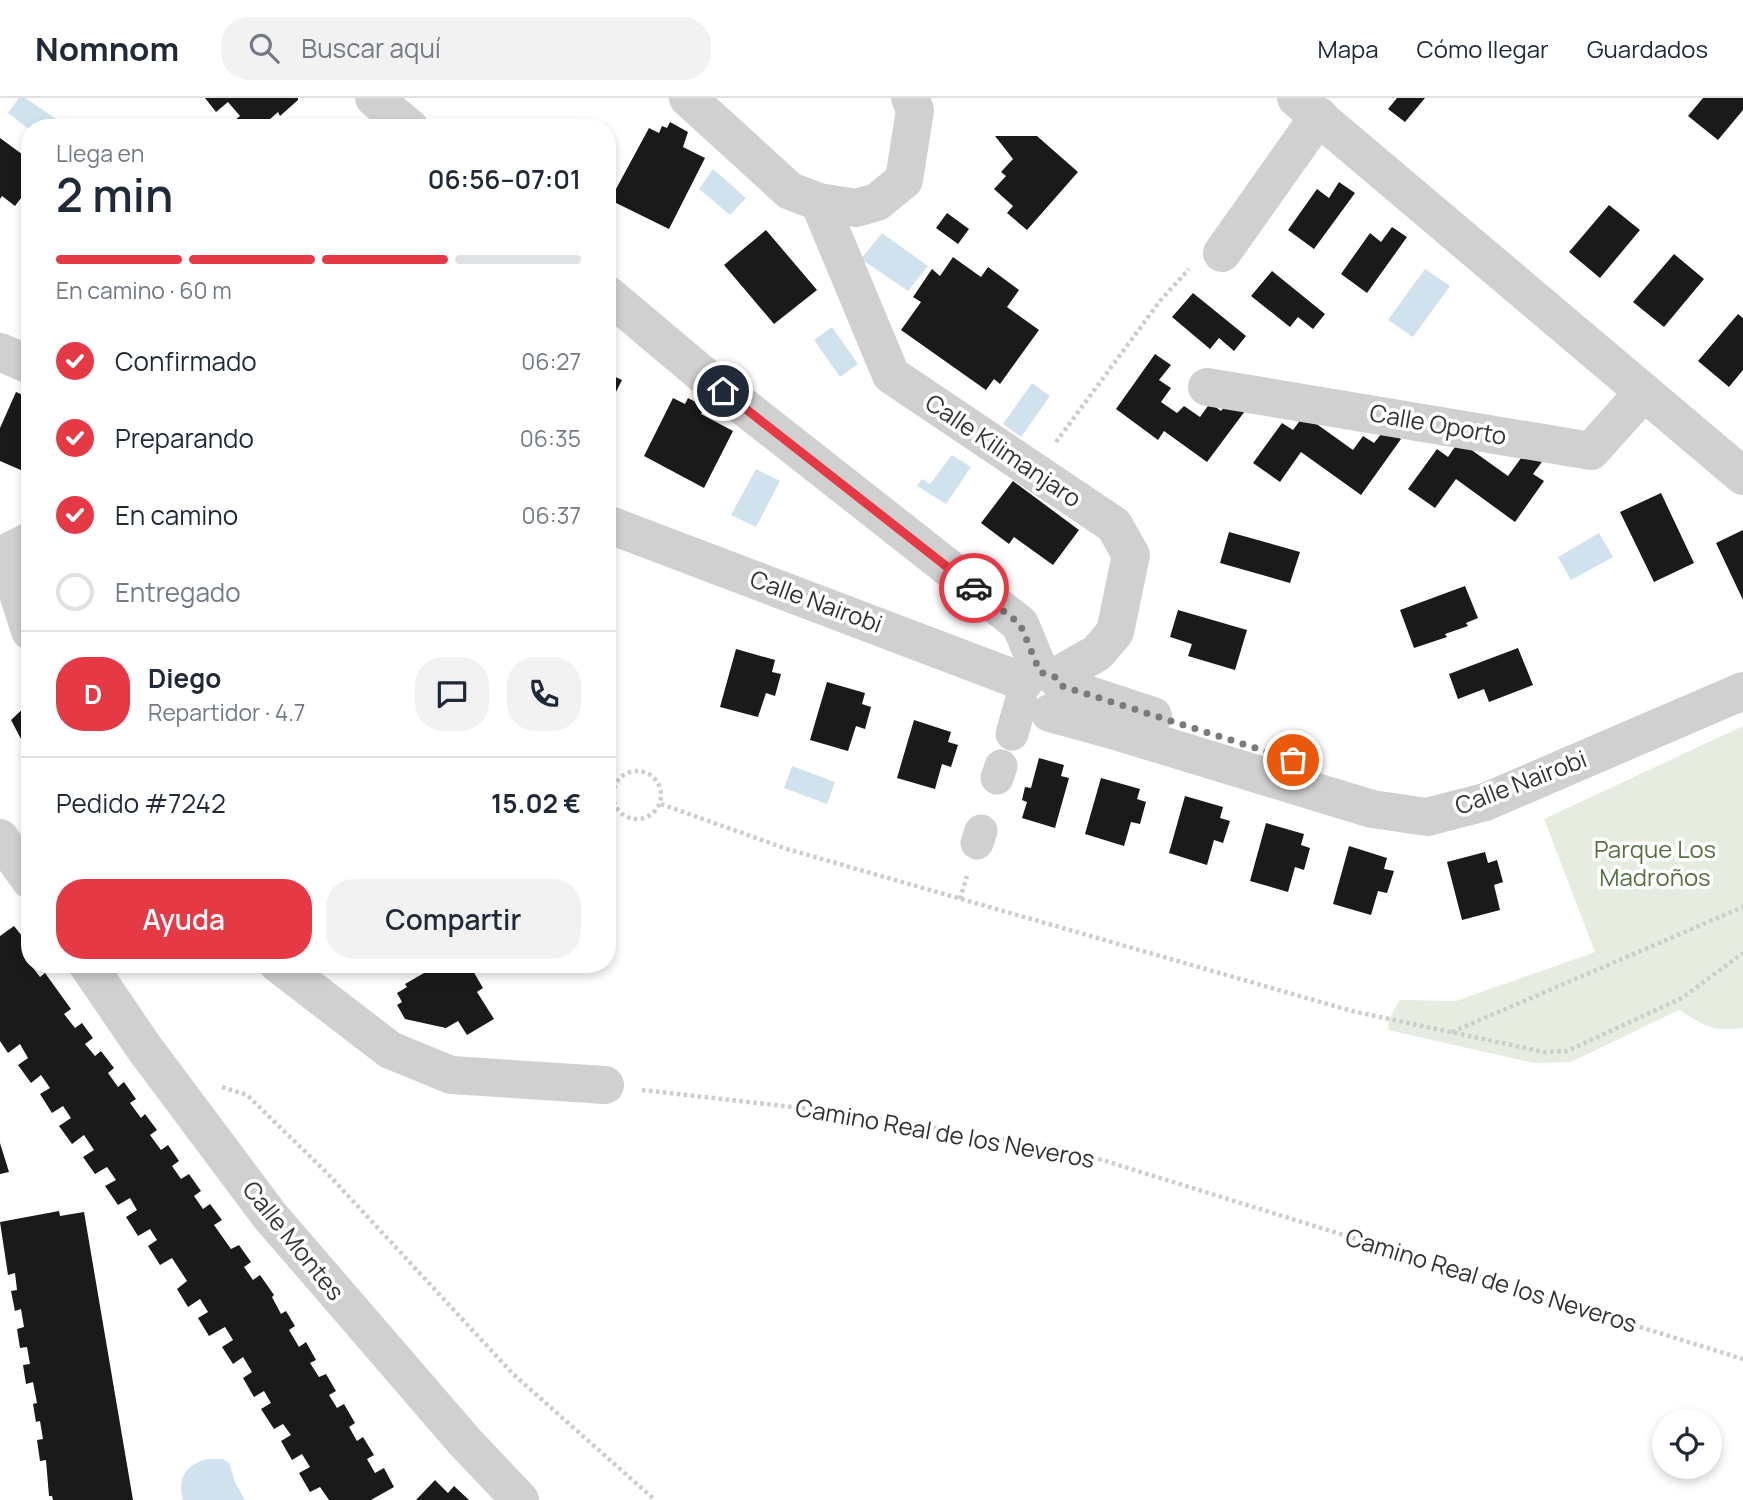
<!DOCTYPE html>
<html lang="es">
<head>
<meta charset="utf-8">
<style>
	:root { --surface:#fff; --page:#f2f2f3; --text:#1f2937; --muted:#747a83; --line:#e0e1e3; --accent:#e63946 }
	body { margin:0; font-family:Manrope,sans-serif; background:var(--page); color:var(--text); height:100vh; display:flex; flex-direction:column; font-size:26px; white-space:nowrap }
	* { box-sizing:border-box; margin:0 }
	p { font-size:23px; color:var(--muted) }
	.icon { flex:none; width:38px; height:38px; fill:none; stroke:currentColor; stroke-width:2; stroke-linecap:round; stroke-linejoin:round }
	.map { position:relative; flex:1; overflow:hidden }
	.details { position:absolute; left:21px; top:21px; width:595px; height:854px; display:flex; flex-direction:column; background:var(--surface); border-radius:28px; box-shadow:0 4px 10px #0003 }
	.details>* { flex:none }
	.fabs { position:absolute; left:1652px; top:1311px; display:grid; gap:14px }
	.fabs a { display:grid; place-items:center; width:70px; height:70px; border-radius:50%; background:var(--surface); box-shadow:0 4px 10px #0003; font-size:35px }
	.pin { position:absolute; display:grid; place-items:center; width:60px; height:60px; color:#fff; margin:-30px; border:4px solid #fff; border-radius:50%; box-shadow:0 2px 7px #0007 }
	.courier { position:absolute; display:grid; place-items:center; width:70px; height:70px; margin:-35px; border:5px solid #e63946; border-radius:50%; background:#fff; color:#222; box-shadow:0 2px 9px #0007 }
	.headline em { font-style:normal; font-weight:600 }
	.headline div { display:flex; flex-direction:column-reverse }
	.headline { display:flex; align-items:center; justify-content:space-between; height:119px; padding:0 35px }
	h1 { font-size:46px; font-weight:600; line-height:52px }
	.bar { display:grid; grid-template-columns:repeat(4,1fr); gap:10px 7px; align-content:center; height:84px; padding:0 35px }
	.bar i { height:9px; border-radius:5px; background:var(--line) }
	.bar .current { background:var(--accent) }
	.bar p { grid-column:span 4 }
	.line { display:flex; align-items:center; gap:18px; padding:0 35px; border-top:2px solid var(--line) }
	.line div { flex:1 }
	.round { display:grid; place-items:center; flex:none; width:74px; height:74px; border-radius:28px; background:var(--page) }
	ol { padding:0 35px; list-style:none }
	li { display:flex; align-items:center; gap:21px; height:77px }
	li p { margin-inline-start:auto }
	li .icon { padding:7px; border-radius:50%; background:var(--accent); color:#fff; stroke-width:4 }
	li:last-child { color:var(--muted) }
	li i { width:38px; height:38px; border:4px solid var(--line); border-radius:50% }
	.primary-button { display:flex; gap:14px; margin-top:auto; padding:14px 35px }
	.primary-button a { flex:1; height:80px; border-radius:28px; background:var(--accent); color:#fff; font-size:28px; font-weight:600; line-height:80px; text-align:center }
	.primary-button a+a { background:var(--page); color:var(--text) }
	header { display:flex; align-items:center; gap:42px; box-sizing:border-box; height:98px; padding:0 35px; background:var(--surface); border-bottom:2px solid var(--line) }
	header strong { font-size:33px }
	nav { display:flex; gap:38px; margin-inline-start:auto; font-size:24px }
	.search { width:490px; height:63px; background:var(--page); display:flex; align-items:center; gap:18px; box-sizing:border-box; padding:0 24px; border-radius:28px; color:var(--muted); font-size:26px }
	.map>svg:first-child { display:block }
</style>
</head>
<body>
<header>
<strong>Nomnom</strong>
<div class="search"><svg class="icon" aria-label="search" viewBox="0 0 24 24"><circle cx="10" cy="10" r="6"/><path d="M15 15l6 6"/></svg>Buscar aquí</div>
<nav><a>Mapa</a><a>Cómo llegar</a><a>Guardados</a></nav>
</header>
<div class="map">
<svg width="1743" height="1402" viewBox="0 0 1743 1402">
	<rect width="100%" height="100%" fill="#fff"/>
	<path fill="#e6ecdf" d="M1743,628v302c-34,4 -36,-2 -64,-18l-108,52 -37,1 -146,-33 1,-11 11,-19 56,1 139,-49 -51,-133z"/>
	<path fill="#cfe2ee" d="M19,0h6l39,26 -3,4h-31v2l-22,-17z
		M713,71l33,29 -16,17 -31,-26z
		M882,135l46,33 -20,25 -47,-32z
		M1425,171l25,17 -37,51 -25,-17z
		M832,229l26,37 -18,13 -26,-37z
		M1032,285l18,13 -29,41 -18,-13z
		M952,357l19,12 -25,37 -29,-18 5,-7 8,5z
		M756,371l24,12 -24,46 -25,-12z
		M1599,435l14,24 -42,23 -13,-23z
		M792,668l43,16 -8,22 -43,-16z
		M208,1361h15l6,4 6,19 10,18h-62c-6,-22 3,-36 25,-41z"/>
	<path fill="#1a1a1a" d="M205,0h93v2l-18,16 -2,-4 -18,16h-28l-2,-4 10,-8 -12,-14 -12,10z
		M1397,0h28l-20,24 -17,-13z
		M1703,0h40v12l-25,30 -30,-24z
		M670,24l18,10 -5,15 22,11 -36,71 -59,-29 39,-72 10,5 3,-7 5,2z
		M995,38h42l41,36 -51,58 -20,-17 6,-7 -19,-17 12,-13 -5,-4 12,-13z
		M0,40l30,22v26l-15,20 -13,-10 -2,3z
		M1339,84l16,11 -41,56 -26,-19 29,-41 12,9z
		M1609,107l31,25 -40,48 -31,-26z
		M947,115l22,16 -11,15 -22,-16z
		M1392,129l15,10 -40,56 -26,-19 29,-41 11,9z
		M766,132l51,60 -43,34 -50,-59z
		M1674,156l30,25 -40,48 -31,-25z
		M953,159l28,20 7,-10 31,23 -12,17 32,23 -39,54 -6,-5 -8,11 -85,-60 20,-28 -8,-5 19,-28 8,7z
		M1272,173l53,43 -12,15 -15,-12 -8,10 -39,-31z
		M1193,195l53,43 -12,15 -15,-13 -9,11 -38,-32z
		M1738,216l5,4v52l-14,17 -31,-26z
		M1155,256l16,11 -12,15 12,8 -10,14 16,11 7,-7 16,11 10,-14 11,8 12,-15 15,11 -41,55 -43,-31 -6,9 -42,-31z
		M607,275l15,7 -15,30z
		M16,294l14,6v76l-30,-13v-33z
		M673,300l12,6 3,-6 17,9 -4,7 32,17 -29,57 -60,-32z
		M1304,317l49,35 10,-14 11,7 12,-15 15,11 -40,56 -60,-43 -21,30 -27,-19 29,-40 11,7z
		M1459,343l49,35 21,-29 15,12 -11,15 11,7 -29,41 -59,-43 -21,29 -27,-19 29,-40 11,8z
		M1013,383l66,49 -26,35 -39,-28 -5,7 -28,-21z
		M1661,395l33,70 -40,19 -34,-70z
		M1743,432v70l-27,-57z
		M1229,434l71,20 -10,31 -70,-20z
		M1465,488l13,32 -12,5 2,3 -23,8 2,3 -33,11 -14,-38z
		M1178,512l69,20 -12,40 -47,-14 4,-12 -22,-7z
		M1518,550l15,37 -44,17 -5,-13 -26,10 -9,-25z
		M736,551l39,11 -3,12 9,2 -6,22 -9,-3 -8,24 -38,-10z
		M827,584l38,11 -3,11 9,3 -6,22 -9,-3 -8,25 -38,-11z
		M30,604v54l-19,-36z
		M914,622l37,12 -3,10 10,3 -7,22 -9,-3 -7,25 -38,-11z
		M1039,660l25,7 -3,11 8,2 -14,50 -33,-10 5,-16 -5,-2 3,-13 6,1z
		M1101,680l39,11 -3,10 9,3 -6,22 -9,-2 -7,24 -39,-12z
		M1185,698l38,11 -3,11 10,3 -7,22 -9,-3 -7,25 -38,-12z
		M1266,725l38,11 -3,11 9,3 -6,22 -9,-3 -7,25 -38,-11z
		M1349,748l38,12 -3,11 10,2 -7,22 -9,-2 -7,24 -38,-11z
		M1485,754l3,11 9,-3 6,22 -9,3 6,25 -38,10 -15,-58z
		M14,828l16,20v18l10,13 5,-4 26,36 -7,5 11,14 7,-5 11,15 -8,6 10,12 6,-5 13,17 -6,5 10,14 6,-5 12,17 -6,4 11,15 4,-4 12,16 -7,5 11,15 7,-5 11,16 -7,5 9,13 8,-5 12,17 -7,5 9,13 7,-5 12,16 -8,5 17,24 8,-4 12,17 -7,5 9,13 7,-5 14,20 -2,2 9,17 5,-3 9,15 -6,4 10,17 7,-5 10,18 -6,3 9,14 7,-3 10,17 -7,4 8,13 7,-4 11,19 -6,4 8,14 6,-4 11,18 -7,4 8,14 9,-5 10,19 -23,13h-42l-9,-13 -10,5 -11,-19 11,-6 -8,-13 -10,6 -11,-19 10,-6 -8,-11 -9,5 -13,-20 10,-6 -7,-12 -10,6 -11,-19 9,-6 -9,-15 -10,7 -11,-17 11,-7 -8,-13 -16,9 -11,-18 10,-6 -8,-13 -12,8 -11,-18 10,-8 -15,-23 -12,7 -12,-19 9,-6 -7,-11 -12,7 -12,-19 11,-7 -7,-12 -12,7 -13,-19 11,-6 -9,-13 -12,7 -12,-17 11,-7 -10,-15 -12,9 -13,-18 12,-8 -8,-12 -11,7 -12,-19 10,-6 -9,-13 -10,8 -13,-18 10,-7 -8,-14 -12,9 -8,-12v-105z
		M424,866h45l14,24 -6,4 17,27 -27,16 -9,-14 -12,7 -41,-9 -8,-14 5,-3 -5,-9 10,-6 -2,-3 19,-11 -3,-7z
		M0,1045l9,29 -9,2z
		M59,1113l1,5 24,-4 49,288h-80l-1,-4h-3l-3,-36 -6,1 -3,-21 6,-1 -3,-18 -4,1 -3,-18 4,-1 -4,-21 -7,2 -3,-19 7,-1 -3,-17 -7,1 -3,-19 7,-2 -3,-18 -6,2 -4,-20 6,-1 -2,-17 -7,2 -8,-53z
		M435,1382l13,13 6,-7 15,14h-53z"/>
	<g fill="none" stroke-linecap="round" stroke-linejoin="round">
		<path stroke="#cdcdcd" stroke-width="4.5" stroke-dasharray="3.5 3.5" stroke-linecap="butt" d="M1056,344l104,-141 29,-32
			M613 697a24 24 0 1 1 48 0a24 24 0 1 1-48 0Z
			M661,706l126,45 565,162 192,41 23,-1 115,-53 61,-45
			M960,801l7,-23
			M1452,934l291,-125
			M222,989l25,8 81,79 185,200 142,126
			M642,992l195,22 233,38 673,209"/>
		<path stroke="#d0d0d0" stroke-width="33" d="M1012,636l9,-32
			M997,680l4,-12
			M977,745l4,-12"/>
		<path stroke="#d0d0d0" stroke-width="38" d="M819,104l72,173 223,150 17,30 -16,77 -18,21 -42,24
			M1222,155l97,-137
			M1207,289l384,64 53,-59
			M5,455l25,78
			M0,740l30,42
			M87,866l58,85 125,167 195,226 55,58
			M278,866l112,86 61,25 154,10"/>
		<path stroke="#d0d0d0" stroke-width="38" d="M374,0l36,30
			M688,0l102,93 29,11 37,6 21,-6 27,-22 11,-70 -5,-12
			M1296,0l447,378
			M607,196l95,80 318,250 20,48
			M0,254l30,13
			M607,426l417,158
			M0,458l30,-15
			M1062,588l91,30
			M1050,615l69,19 253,77 55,8 58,-15 258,-111"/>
	</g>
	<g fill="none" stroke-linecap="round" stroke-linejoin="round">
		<path stroke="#7a7a7a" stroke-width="7" stroke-dasharray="0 12.6" d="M974,490l46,36 20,48 15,5 7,9 231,74"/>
		<path stroke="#e63946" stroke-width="9" d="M723,293l251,197"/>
	</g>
	<g text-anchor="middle" stroke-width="7" stroke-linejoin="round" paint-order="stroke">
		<g font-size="24" fill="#333" stroke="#fff">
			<text transform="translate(1438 327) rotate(10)" y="8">Calle Oporto</text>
			<text transform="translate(1003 353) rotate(34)" y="8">Calle Kilimanjaro</text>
			<text transform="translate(816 504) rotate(20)" y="8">Calle Nairobi</text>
			<text transform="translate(1521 685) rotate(-21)" y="8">Calle Nairobi</text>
			<text transform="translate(945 1036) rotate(10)" y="8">Camino Real de los Neveros</text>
			<text transform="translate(293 1143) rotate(51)" y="8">Calle Montes</text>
			<text transform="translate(1491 1183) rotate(17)" y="8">Camino Real de los Neveros</text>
		</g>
		<g font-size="24" fill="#56703f" stroke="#fff">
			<text x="1655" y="760">Parque Los<tspan x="1655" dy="28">Madroños</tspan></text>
		</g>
	</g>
</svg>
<div class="fabs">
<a><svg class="icon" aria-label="locate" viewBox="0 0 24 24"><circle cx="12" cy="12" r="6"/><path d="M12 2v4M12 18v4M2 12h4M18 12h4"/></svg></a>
</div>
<div class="pin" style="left:1293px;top:662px;background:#ea580c"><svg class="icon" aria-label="bag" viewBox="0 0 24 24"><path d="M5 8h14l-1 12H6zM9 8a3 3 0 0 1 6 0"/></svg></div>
<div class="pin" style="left:723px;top:293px;background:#1f2937"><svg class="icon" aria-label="home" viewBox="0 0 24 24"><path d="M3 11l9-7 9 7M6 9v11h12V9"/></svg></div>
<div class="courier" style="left:974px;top:490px"><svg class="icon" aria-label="car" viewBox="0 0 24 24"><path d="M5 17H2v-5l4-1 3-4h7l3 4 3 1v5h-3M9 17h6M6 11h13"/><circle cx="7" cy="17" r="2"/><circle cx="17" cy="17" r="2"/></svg></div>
<section class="details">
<div class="headline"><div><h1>2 min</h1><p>Llega en</p></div><em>06:56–07:01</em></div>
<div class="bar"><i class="current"></i><i class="current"></i><i class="current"></i><i></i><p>En camino · 60 m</p></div>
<ol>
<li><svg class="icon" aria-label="check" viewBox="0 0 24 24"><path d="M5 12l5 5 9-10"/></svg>Confirmado<p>06:27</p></li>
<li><svg class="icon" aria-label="check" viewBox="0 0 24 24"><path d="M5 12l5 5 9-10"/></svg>Preparando<p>06:35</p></li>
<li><svg class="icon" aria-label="check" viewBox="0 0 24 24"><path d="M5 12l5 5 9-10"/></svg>En camino<p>06:37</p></li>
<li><i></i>Entregado</li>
</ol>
<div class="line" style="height:126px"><b class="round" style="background:var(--accent);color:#fff">D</b><div><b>Diego</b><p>Repartidor · 4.7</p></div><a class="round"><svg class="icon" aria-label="chat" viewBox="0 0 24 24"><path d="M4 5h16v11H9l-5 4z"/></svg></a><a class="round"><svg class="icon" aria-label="phone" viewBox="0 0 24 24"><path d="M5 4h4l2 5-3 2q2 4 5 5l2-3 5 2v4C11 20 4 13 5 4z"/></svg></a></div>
<div class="line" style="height:91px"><div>Pedido #7242</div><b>15.02 €</b></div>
<div class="primary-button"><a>Ayuda</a><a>Compartir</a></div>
</section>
</div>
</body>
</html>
